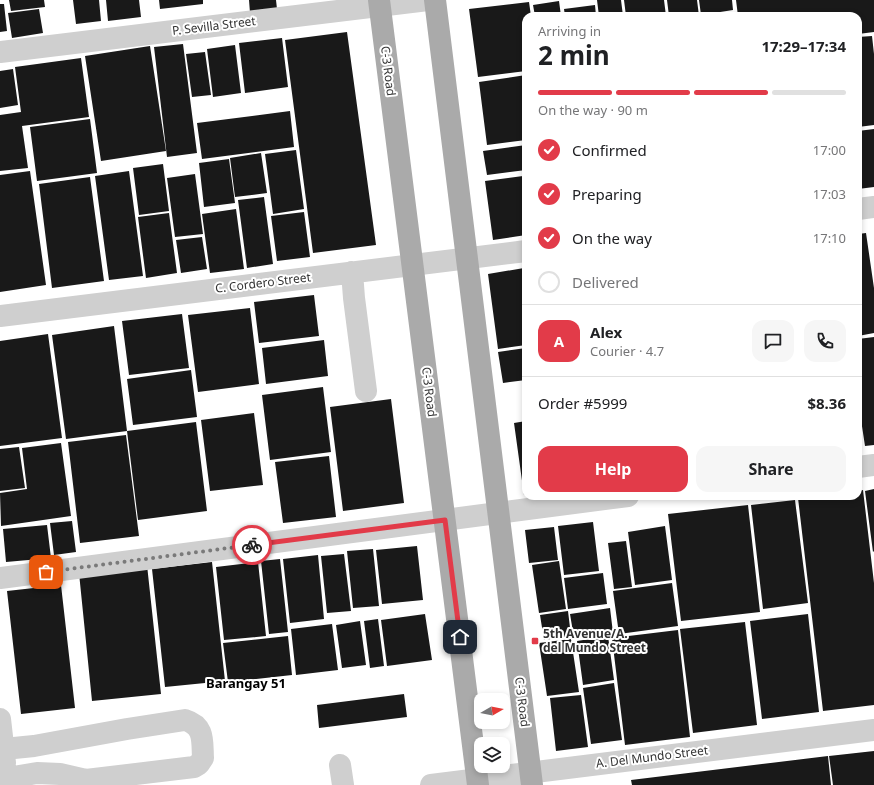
<!DOCTYPE html>
<html lang="en">
<head>
<meta charset="utf-8">
<style>
	:root { --surface:#fff; --page:#f6f6f6; --text:#202124; --muted:#757577; --line:#e0e0e0; --accent:#e23b49 }
	body { margin:0; font-family:"Noto Sans",sans-serif; background:var(--page); color:var(--text); height:100vh; display:flex; flex-direction:column; font-size:15px; white-space:nowrap }
	* { box-sizing:border-box; margin:0 }
	p { font-size:13px; color:var(--muted) }
	.icon { flex:none; width:22px; height:22px; fill:none; stroke:currentColor; stroke-width:2; stroke-linecap:round; stroke-linejoin:round }
	.map { position:relative; flex:1; overflow:hidden }
	.sheet { position:absolute; left:522px; top:12px; width:340px; height:488px; display:flex; flex-direction:column; background:var(--surface); border-radius:12px; box-shadow:0 2px 6px #0003 }
	.sheet>* { flex:none }
	.needle { width:26px; rotate:81deg }
	.buttons { position:absolute; left:474px; top:693px; display:grid; gap:8px }
	.buttons a { display:grid; place-items:center; width:36px; height:36px; border-radius:8px; background:var(--surface); box-shadow:0 2px 6px #0003; font-size:20px }
	.pin { position:absolute; display:grid; place-items:center; width:34px; height:34px; color:#fff; margin:-17px; border-radius:8px; box-shadow:0 2px 6px #0006 }
	.courier { position:absolute; display:grid; place-items:center; width:40px; height:40px; margin:-20px; border:3px solid #e23b49; border-radius:50%; background:#fff; color:#222; box-shadow:0 1px 5px #0007 }
	.overview em { font-style:normal; font-weight:700 }
	.overview div { display:flex; flex-direction:column-reverse }
	.overview { display:flex; align-items:center; justify-content:space-between; height:68px; padding:0 16px }
	h1 { font-size:26px; font-weight:700; line-height:30px }
	.bar { display:grid; grid-template-columns:repeat(4,1fr); gap:6px 4px; align-content:center; height:48px; padding:0 16px }
	.bar i { height:5px; border-radius:3px; background:var(--line) }
	.bar .current { background:var(--accent) }
	.bar p { grid-column:span 4 }
	.line { display:flex; align-items:center; gap:10px; padding:0 16px; border-top:1px solid var(--line) }
	.line div { flex:1 }
	.round { display:grid; place-items:center; flex:none; width:42px; height:42px; border-radius:12px; background:var(--page) }
	ol { padding:0 16px; list-style:none }
	li { display:flex; align-items:center; gap:12px; height:44px }
	li p { margin-inline-start:auto }
	li .icon { padding:4px; border-radius:50%; background:var(--accent); color:#fff; stroke-width:4 }
	li:last-child { color:var(--muted) }
	li i { width:22px; height:22px; border:2px solid var(--line); border-radius:50% }
	.button { display:flex; gap:8px; margin-top:auto; padding:8px 16px }
	.button a { flex:1; height:46px; border-radius:12px; background:var(--accent); color:#fff; font-size:16px; font-weight:700; line-height:46px; text-align:center }
	.button a+a { background:var(--page); color:var(--text) }
	.map>svg:first-child { display:block }
</style>
</head>
<body>
<div class="map">
<svg width="874" height="785" viewBox="0 0 874 785">
	<rect width="100%" height="100%" fill="#fff"/>
	<path fill="#191919" d="M9,0h35l1,7 -34,4z
		M73,0h26l2,21 -25,3z
		M106,0h33l2,17 -33,4z
		M159,0h44v4l-43,5z
		M249,0h27l1,9 -27,4z
		M597,0h24l2,16h-24z
		M624,0h40l2,16h-40z
		M667,0h30l2,16h-30z
		M699,0h33l1,10 -32,5z
		M736,0h138v32l-16,2v-18h-120z
		M559,1l2,15h-26l-2,-11z
		M529,2l2,14h-5v55l-48,6 -9,-68z
		M0,4h4l3,27 -7,1z
		M595,5l1,11h-31l-1,-7z
		M39,9l4,24 -31,5 -4,-25z
		M734,13v3h-20v-1z
		M347,32l29,213 -63,8 -28,-213z
		M872,36l2,18v71l-16,2v-90z
		M282,38l6,49 -43,6 -6,-50z
		M183,44l14,109 -30,4 -13,-110z
		M235,45l6,48 -28,4 -6,-48z
		M150,46l16,105 -65,10 -16,-105z
		M205,52l6,43 -19,2 -6,-43z
		M81,58l8,59 -67,9 6,42 -28,3v-56l21,-3 -6,-45z
		M13,69l5,36 -18,3v-37z
		M526,75v65l-39,5 -8,-63z
		M290,111l4,36 -92,12 -5,-36z
		M90,119l7,54 -60,8 -7,-54z
		M874,129v58l-16,2v-58z
		M526,145v25l-39,5 -4,-24z
		M296,150l8,59 -31,5 -8,-60z
		M261,153l6,40 -32,4 -5,-39z
		M229,159l6,44 -31,4 -5,-44z
		M163,164l6,47 -30,4 -6,-47z
		M30,171l16,114 -46,7v-117z
		M129,171l14,105 -34,4 -14,-104z
		M195,174l8,60 -28,3 -8,-59z
		M523,176l3,21v38l-33,5 -8,-59z
		M90,177l14,104 -52,7 -13,-104z
		M264,197l9,67 -26,4 -9,-68z
		M236,209l8,60 -34,4 -8,-59z
		M304,212l6,45 -33,4 -6,-45z
		M169,213l8,60 -31,5 -8,-61z
		M866,233l8,55v45l-16,3v-102z
		M202,237l5,32 -26,4 -5,-33z
		M524,268l2,16v61l-28,4 -10,-75z
		M314,295l5,41 -60,7 -5,-41z
		M250,308l9,76 -61,8 -10,-77z
		M182,314l7,54 -60,7 -7,-54z
		M114,326l13,105 -61,8 -14,-104z
		M48,334l14,104 -62,8v-105z
		M874,337v108l-9,1 -7,-46v-61z
		M324,340l4,36 -62,8 -4,-36z
		M526,348v32l-23,3 -5,-31z
		M191,370l6,47 -64,8 -6,-46z
		M323,387l8,65 -61,8 -8,-65z
		M391,399l13,104 -61,8 -13,-104z
		M254,413l9,72 -53,6 -9,-71z
		M526,421v74h-2l-10,-72z
		M196,422l11,89 -69,9 -11,-89z
		M126,435l13,101 -59,7 -12,-101z
		M61,443l10,73 -70,10 -1,-33 27,-4 -5,-41z
		M19,447l6,41 -25,3v-42z
		M329,456l7,61 -53,6 -8,-61z
		M874,489v62l-1,1 -8,-61z
		M863,490l11,93v122l-51,6 -25,-213 16,-2h44v-5z
		M795,500l13,103 -45,6 -12,-104z
		M748,505l12,107 -79,9 -13,-107z
		M72,521l4,31 -22,3 -4,-32z
		M593,522l6,49 -35,4 -6,-49z
		M47,525l4,33 -45,4 -3,-33z
		M665,526l7,54 -37,5 -7,-53z
		M554,527l4,33 -29,3 -4,-33z
		M626,541l6,46 -18,2 -6,-46z
		M417,546l6,54 -41,4 -6,-54z
		M373,549l6,57 -26,2 -6,-57z
		M344,554l7,57 -24,2 -6,-57z
		M318,555l6,64 -34,4 -7,-64z
		M280,559l8,73 -19,2 -8,-73z
		M559,561l7,48 -27,4 -7,-48z
		M212,562l13,119 -60,6 -13,-118z
		M258,562l8,74 -42,4 -8,-73z
		M147,565l14,129 -69,7 -13,-128z
		M603,573l4,31 -39,5 -4,-31z
		M672,583l6,43 -59,8 -6,-43z
		M61,585l14,123 -54,6 -14,-123z
		M610,608l3,25 -39,5 -4,-24z
		M568,611l3,25 -27,4 -4,-25z
		M425,614l7,46 -45,6 -6,-46z
		M808,614l11,98 -57,7 -12,-98z
		M378,619l6,47 -14,2 -6,-47z
		M360,621l6,44 -24,3 -6,-43z
		M745,622l12,103 -64,8 -13,-104z
		M332,624l6,46 -42,5 -5,-46z
		M678,630l12,107 -65,8 -13,-107z
		M288,636l4,39 -64,7 -5,-39z
		M608,636l6,44 -31,5 -6,-44z
		M571,639l8,53 -32,4 -8,-53z
		M614,683l8,57 -31,4 -8,-56z
		M404,694l3,23 -88,11 -2,-23z
		M581,695l7,52 -32,4 -6,-53z
		M874,751v34h-41l-4,-29z
		M828,756l3,29h-199l-1,-5z"/>
	<g fill="none" stroke-linecap="round" stroke-linejoin="round">
		<path stroke="#cfcfcf" stroke-width="22" d="M0,52l428,-52
			M858,209l16,-2
			M352,272l2,26 12,93
			M0,316l526,-65
			M858,467l16,-2
			M0,578l628,-82
			M0,719l5,44
			M4,749l30,-3 93,-17 58,-9c20,6 17,21 18,38l-4,6 -5,3 -108,13 -26,-6 -23,-1 -30,5
			M340,765l3,20
			M431,785l443,-55"/>
		<path stroke="#aaa" stroke-width="22" d="M379,0l99,785
			M435,0l97,785"/>
	</g>
	<g fill="none" stroke-linecap="round" stroke-linejoin="round">
		<path stroke="#7a7a7a" stroke-width="4" stroke-dasharray="0 7.2" d="M46,572l206,-27"/>
		<path stroke="#e23b49" stroke-width="5" d="M252,545l193,-25 15,117"/>
	</g>
	<rect fill="#e23b49" stroke="#fff" stroke-width="1.5" x="531" y="637" width="8" height="8" rx="2"/>
	<g text-anchor="middle" stroke-width="4" stroke-linejoin="round" paint-order="stroke">
		<g font-size="12" fill="#323232" stroke="#fff">
			<text transform="translate(214 26) rotate(-7)" y="4">P. Sevilla Street</text>
			<text transform="translate(388 71) rotate(83)" y="4">C-3 Road</text>
			<text transform="translate(263 283) rotate(-7)" y="4">C. Cordero Street</text>
			<text transform="translate(429 392) rotate(83)" y="4">C-3 Road</text>
			<text transform="translate(522 702) rotate(83)" y="4">C-3 Road</text>
			<text transform="translate(652 757) rotate(-7)" y="4">A. Del Mundo Street</text>
		</g>
		<g font-size="12" font-weight="bold" fill="#323232" stroke="#fff" text-anchor="start">
			<text x="543" y="638">5th Avenue/A.<tspan x="543" dy="14">del Mundo Street</tspan></text>
		</g>
		<g font-size="13" font-weight="bold" fill="#000" stroke="#fff">
			<text x="246" y="688">Barangay 51</text>
		</g>
	</g>
</svg>
<div class="buttons">
<a><svg class="needle" viewBox="-14 -14 28 28"><path d="M0-13l5 13h-10z" fill="#e53935"/><path d="M0 13l5-13h-10z" fill="#757577"/></svg></a>
<a><svg class="icon" aria-label="layers" viewBox="0 0 24 24"><path d="M12 4l9 5-9 5-9-5zM3 14l9 5 9-5"/></svg></a>
</div>
<div class="pin" style="left:46px;top:572px;background:#ea580c"><svg class="icon" aria-label="bag" viewBox="0 0 24 24"><path d="M5 8h14l-1 12H6zM9 8a3 3 0 0 1 6 0"/></svg></div>
<div class="pin" style="left:460px;top:637px;background:#1f2937"><svg class="icon" aria-label="home" viewBox="0 0 24 24"><path d="M3 11l9-7 9 7M6 9v11h12V9"/></svg></div>
<div class="courier" style="left:252px;top:545px"><svg class="icon" aria-label="bike" viewBox="0 0 24 24"><circle cx="6" cy="16" r="4"/><circle cx="18" cy="16" r="4"/><path d="M6 16l4-8h5l3 8M10 8l3 8H6M13 5h3"/></svg></div>
<section class="sheet">
<div class="overview"><div><h1>2 min</h1><p>Arriving in</p></div><em>17:29–17:34</em></div>
<div class="bar"><i class="current"></i><i class="current"></i><i class="current"></i><i></i><p>On the way · 90 m</p></div>
<ol>
<li><svg class="icon" aria-label="check" viewBox="0 0 24 24"><path d="M5 12l5 5 9-10"/></svg>Confirmed<p>17:00</p></li>
<li><svg class="icon" aria-label="check" viewBox="0 0 24 24"><path d="M5 12l5 5 9-10"/></svg>Preparing<p>17:03</p></li>
<li><svg class="icon" aria-label="check" viewBox="0 0 24 24"><path d="M5 12l5 5 9-10"/></svg>On the way<p>17:10</p></li>
<li><i></i>Delivered</li>
</ol>
<div class="line" style="height:72px"><b class="round" style="background:var(--accent);color:#fff">A</b><div><b>Alex</b><p>Courier · 4.7</p></div><a class="round"><svg class="icon" aria-label="chat" viewBox="0 0 24 24"><path d="M4 5h16v11H9l-5 4z"/></svg></a><a class="round"><svg class="icon" aria-label="phone" viewBox="0 0 24 24"><path d="M5 4h4l2 5-3 2q2 4 5 5l2-3 5 2v4C11 20 4 13 5 4z"/></svg></a></div>
<div class="line" style="height:52px"><div>Order #5999</div><b>$8.36</b></div>
<div class="button"><a>Help</a><a>Share</a></div>
</section>
</div>
</body>
</html>
